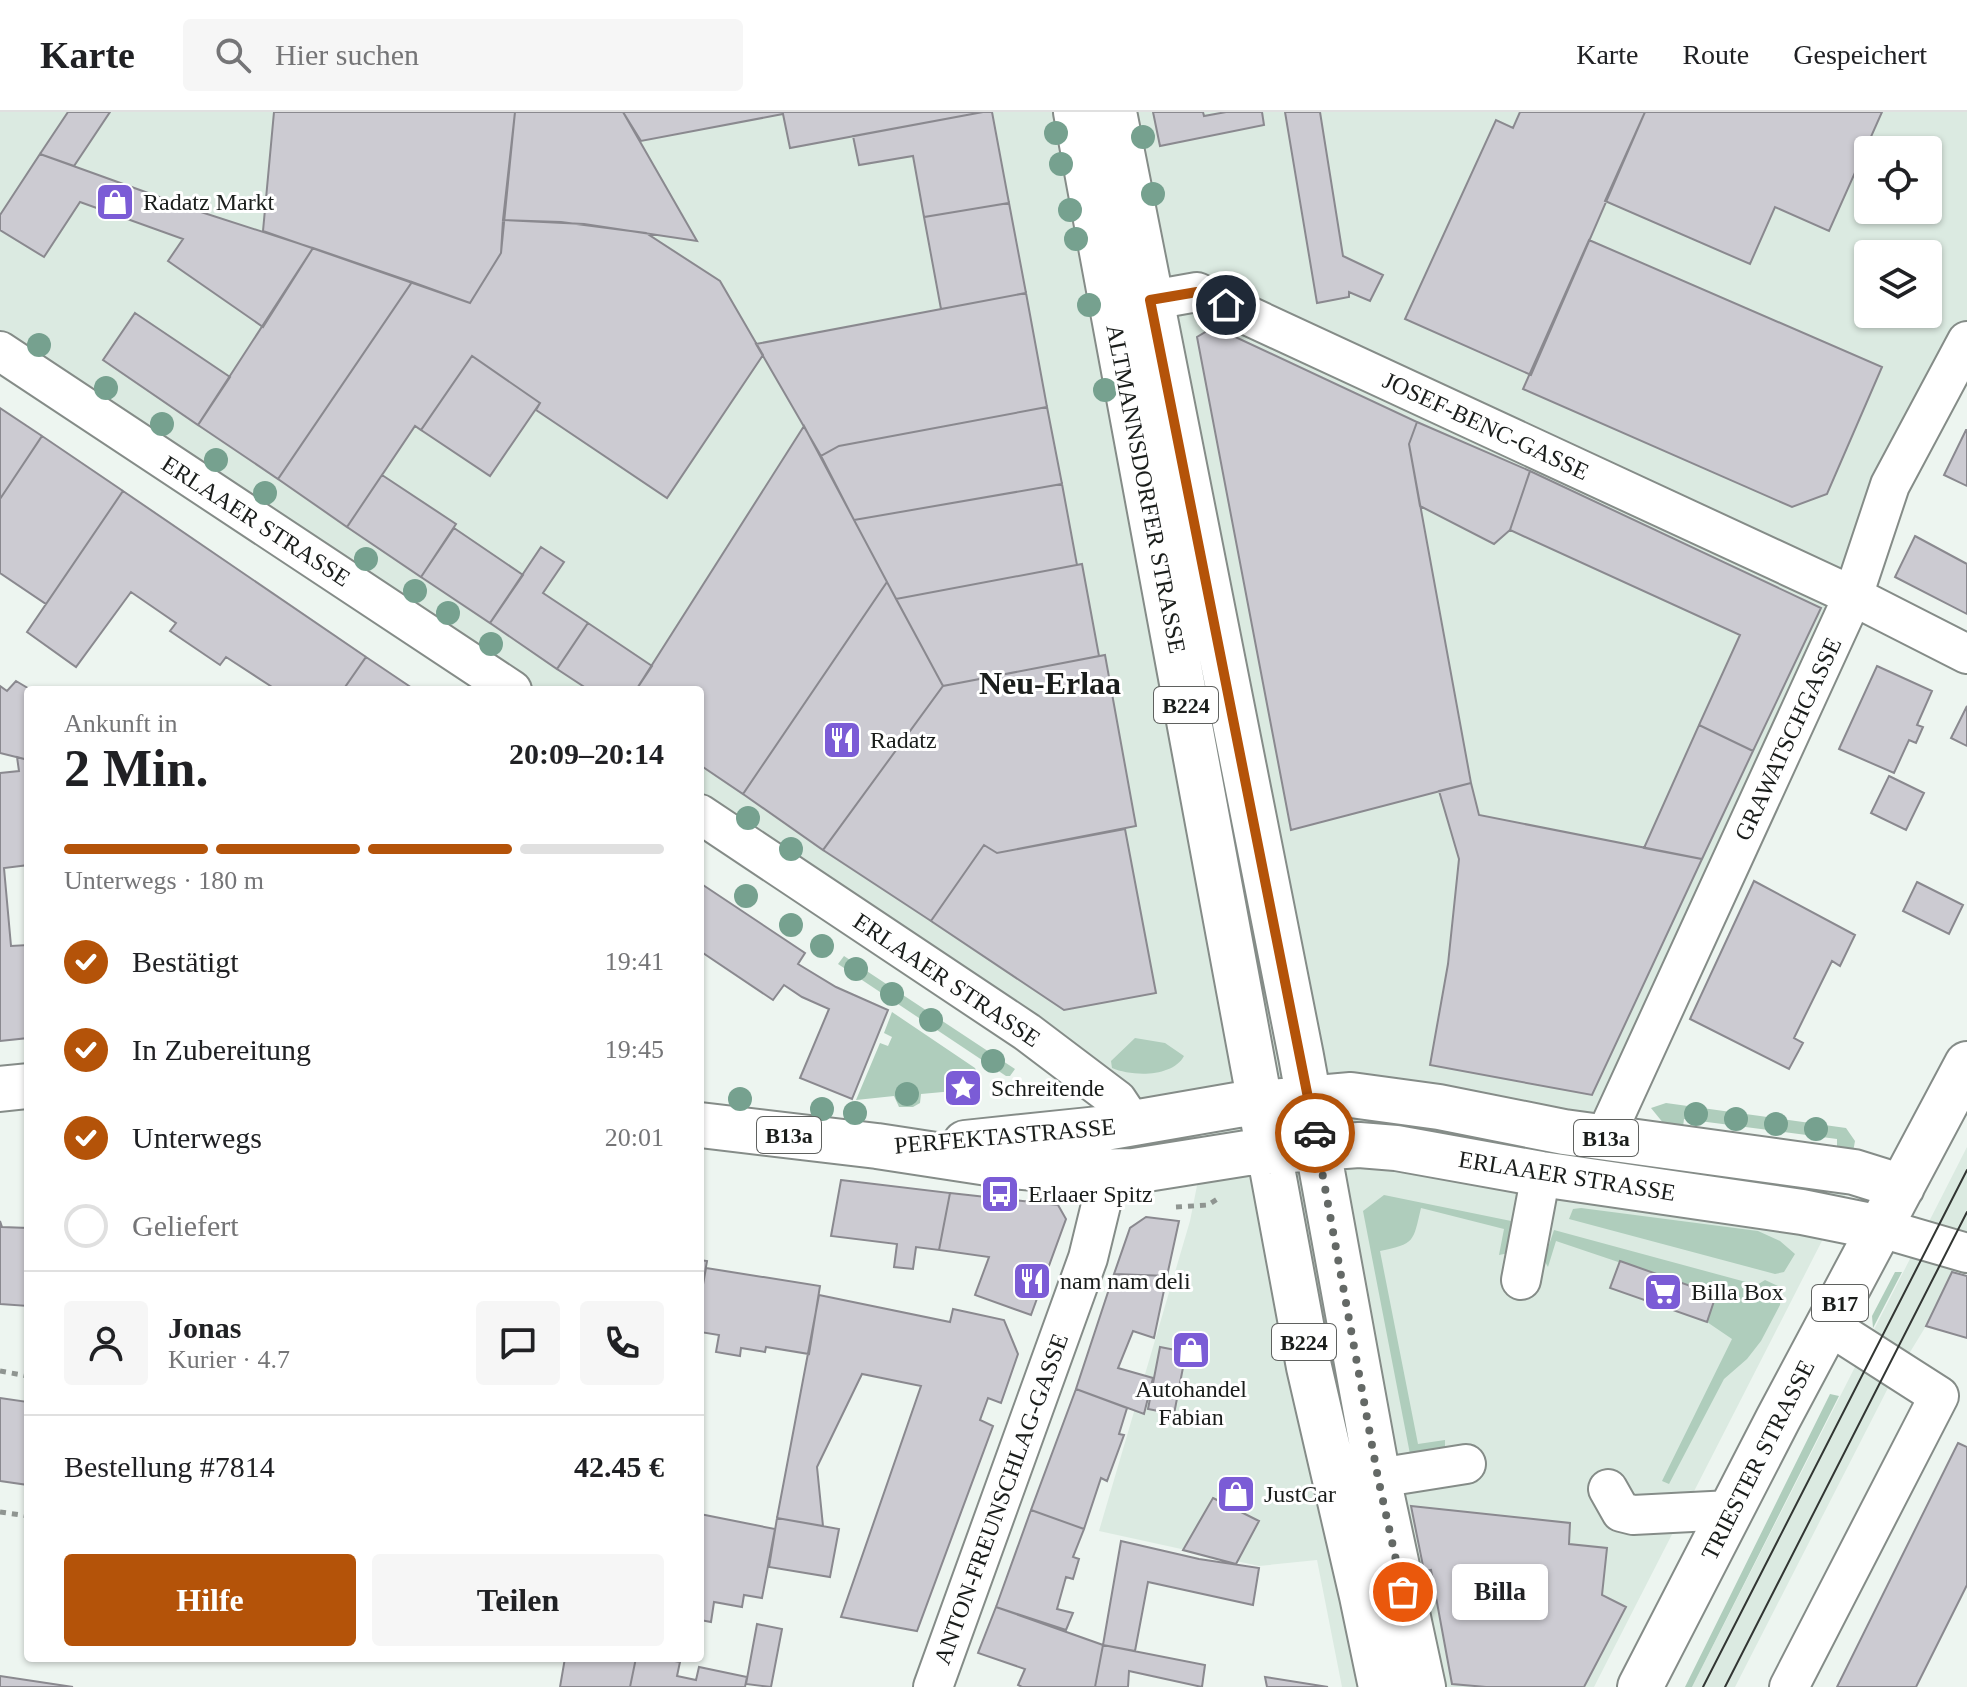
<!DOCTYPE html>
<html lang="de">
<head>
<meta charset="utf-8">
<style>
	:root { --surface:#fff; --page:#f6f6f6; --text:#202124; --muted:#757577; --line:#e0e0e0; --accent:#b45309 }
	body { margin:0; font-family:"Times New Roman",serif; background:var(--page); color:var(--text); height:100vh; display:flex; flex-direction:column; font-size:30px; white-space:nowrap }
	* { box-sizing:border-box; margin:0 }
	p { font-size:26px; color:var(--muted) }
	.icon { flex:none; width:44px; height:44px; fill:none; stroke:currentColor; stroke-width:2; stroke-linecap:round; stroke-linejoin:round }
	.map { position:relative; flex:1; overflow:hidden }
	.side { position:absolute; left:24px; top:574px; width:680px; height:976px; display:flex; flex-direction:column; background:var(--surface); border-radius:8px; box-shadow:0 2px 6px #0004 }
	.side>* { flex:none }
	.controls { position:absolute; left:1854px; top:24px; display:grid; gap:16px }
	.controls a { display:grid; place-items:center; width:88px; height:88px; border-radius:8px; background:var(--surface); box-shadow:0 2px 6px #0004; font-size:40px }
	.pin { position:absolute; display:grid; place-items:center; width:68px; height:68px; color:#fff; margin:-34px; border:4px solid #fff; border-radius:50%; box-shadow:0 2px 8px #0007 }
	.courier { position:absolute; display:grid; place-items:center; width:80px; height:80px; margin:-40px; border:6px solid #b45309; border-radius:50%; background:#fff; color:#222; box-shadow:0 2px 10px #0007 }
	.bubble { position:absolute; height:56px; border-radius:8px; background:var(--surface); box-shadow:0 2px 6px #0004; font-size:26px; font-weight:700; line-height:56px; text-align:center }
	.summary em { font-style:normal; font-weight:700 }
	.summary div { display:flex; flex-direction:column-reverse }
	.summary { display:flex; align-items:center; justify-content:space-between; height:136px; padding:0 40px }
	h1 { font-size:52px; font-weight:700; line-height:60px }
	.bar { display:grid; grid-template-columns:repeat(4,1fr); gap:12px 8px; align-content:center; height:96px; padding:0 40px }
	.bar i { height:10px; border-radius:6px; background:var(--line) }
	.bar .current { background:var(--accent) }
	.bar p { grid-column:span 4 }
	.line { display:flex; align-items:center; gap:20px; padding:0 40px; border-top:2px solid var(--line) }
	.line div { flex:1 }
	.round { display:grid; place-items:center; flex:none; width:84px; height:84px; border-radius:8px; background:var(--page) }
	ol { padding:0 40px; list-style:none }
	li { display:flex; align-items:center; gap:24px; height:88px }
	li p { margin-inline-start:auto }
	li .icon { padding:8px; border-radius:50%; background:var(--accent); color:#fff; stroke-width:4 }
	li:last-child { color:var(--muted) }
	li i { width:44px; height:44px; border:4px solid var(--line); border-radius:50% }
	.button { display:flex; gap:16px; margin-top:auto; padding:16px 40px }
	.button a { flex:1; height:92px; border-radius:8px; background:var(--accent); color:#fff; font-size:32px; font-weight:700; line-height:92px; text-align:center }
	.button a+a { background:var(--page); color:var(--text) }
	header { display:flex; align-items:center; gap:48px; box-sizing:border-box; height:112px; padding:0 40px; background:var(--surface); border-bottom:2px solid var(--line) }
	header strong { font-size:38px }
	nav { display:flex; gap:44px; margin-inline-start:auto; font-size:28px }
	.search { width:560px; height:72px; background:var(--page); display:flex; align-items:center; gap:20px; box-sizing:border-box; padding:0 28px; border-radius:8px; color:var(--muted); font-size:30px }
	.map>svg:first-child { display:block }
</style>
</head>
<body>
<header>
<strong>Karte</strong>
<div class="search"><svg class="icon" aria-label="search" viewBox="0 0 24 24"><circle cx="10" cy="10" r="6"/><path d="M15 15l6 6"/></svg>Hier suchen</div>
<nav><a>Karte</a><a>Route</a><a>Gespeichert</a></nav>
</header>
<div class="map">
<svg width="1967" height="1575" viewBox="0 0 1967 1575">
	<rect width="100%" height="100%" fill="#edf5f0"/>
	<path fill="#dbeae1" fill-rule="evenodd" d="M0,0h1967v268l-114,216 -247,541 244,49 -256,501h-252l-25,-127 -58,6 -160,-35 91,-310 22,-111 -79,14 -433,-310v-124h-188l-512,-339zM1868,38h60v60h-60zM1868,142h60v60h-60z
		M1967,1035v97l-41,82 -38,62 -153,299h-43z"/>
	<path fill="#afcdbc" d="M844,844l171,113 -5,7h-4l-168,-112z
		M892,900l83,56 5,11 -4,10 -55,5 -1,9 -7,4h-14l-5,-11 -38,4 24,-57 8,3 4,-9 -8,-4z
		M1135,926l30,5 19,13c-11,21 -51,21 -72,12l-1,-7z
		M1666,991l180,25 9,13 -2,11 -16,-4v-9l-153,-20 -1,8 -19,-3 -13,-16z
		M1384,1083l132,27 -7,31 -10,2 5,-26 -83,-21c-8,34 -6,36 -41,43l38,193 27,-4v7l-3,2 -32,5 -47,-243z
		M1581,1096l177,23 22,10 15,13 -11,18 -9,2 -206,-55 4,-10z
		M1554,1118l203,55 8,-5 13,6 3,8 -1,11 -19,36 -14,18 -23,20 -55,105 -7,-3 70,-142 -25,-17 9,-27 -160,-54 -8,26 -4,-7z
		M1895,1160h7l-29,56 -1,-12z
		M1830,1282l9,2 -147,291h-7z"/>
	<path fill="#cccbd2" stroke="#8a898f" stroke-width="2" d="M68,0h42l-36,54 -34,-12z
		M274,0h241l-14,141 -31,50 -207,-72z
		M515,0h108l74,129 -113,-17 -81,-4z
		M623,0h360l-193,36 -7,-34 -142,27z
		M983,0h9l17,91 -85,14 -11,-61 -54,9 -6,-29z
		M1153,0h50l1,4 22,-4h36l2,13 -104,21z
		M1285,0h35l23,144 40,19 -13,26 -21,-9v5l-32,6z
		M1520,0h125l-114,263 -126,-56 91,-199 17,8z
		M1645,0h237l-53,119 -54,-24 -25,57 -145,-63z
		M40,42l161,58 112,36 -50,79 -95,-66 15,-22 -103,-37 -36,55 -44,-27v-15z
		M1009,91l17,90 -85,16 -17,-92z
		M503,108l58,2 85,11 74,48 43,74 -96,143 -131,-88 4,-7 -68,-47 -51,74 -6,-4 -68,101 -69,-48 134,-197 58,21 31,-50z
		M1589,128l293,127 -55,127 -35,13 -269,-118z
		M313,136l99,34 -134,197 -80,-54z
		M1026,181l21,114 -208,39 -18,10 -65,-112z
		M135,201l95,64 -32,48 -95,-65z
		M1214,215l203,95 -8,22 62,339 -180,47 -94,-493z
		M472,244l68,47 -50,73 -69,-46z
		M1047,295l15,77 -208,36 -33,-64 18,-10z
		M0,296l42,28 -42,63z
		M1417,310l113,49 -20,59 -16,14 -74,-38 -11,-62z
		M804,314l83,156 -144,212 -43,-29v-75h-64z
		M1966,318h1v56l-23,-11z
		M42,324l81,55 -77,113 -46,-31v-74z
		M1530,359l291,137 -68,143 -54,-26 41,-90 -230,-105z
		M382,363l74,49 -35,53 -74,-50z
		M1062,372l15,81 -181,34 -42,-79z
		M123,379l243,166 -23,33h-73l2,-3 -46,-30 -6,8 -50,-34 6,-8 -45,-31 -55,75 -49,-35z
		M454,416l69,47 -33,48 -69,-46z
		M1915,424l52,28v50l-72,-37z
		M541,435l23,15 -21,31 45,30 -31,46 -67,-46z
		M1082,452l17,92 -156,30 -47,-87z
		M887,470l56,104 -120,164 -80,-56z
		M588,511l64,43 -16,24h-47l-32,-21z
		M1105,543l31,171 -139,27 -13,-8 -53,76 -108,-71 120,-164z
		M366,545l49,33h-72z
		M1877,554l55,25 -15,34 6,2 -7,16 -7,-3 -15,33 -55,-24z
		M16,569l15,9h-3v70l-28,-7v-67l7,5z
		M1967,594v40l-16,-8z
		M1699,613l54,26 -51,108 -58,-11z
		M17,645l11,3v105l-24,3 7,78 17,-1v93l-28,3v-268l19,-2z
		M1889,664l35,17 -18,37 -35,-17z
		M1471,671l8,32 223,44 -110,236 -162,-30 18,-101 11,-105 -20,-68z
		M1125,717l31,164 -92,17 -133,-89 53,-76 13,8z
		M1754,769l101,54 -15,31 -8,-5 -38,77 9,5 -14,26 -99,-50z
		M1917,770l46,23 -14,29 -46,-23z
		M700,771l105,70 -7,11 38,23 52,23 -36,89 -52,-21 29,-69 -27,-12 -18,-12 -11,15 -73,-49z
		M841,1068l109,13 -11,57 -23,-3 -3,22 -19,-2 3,-23 -66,-8z
		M950,1081l108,12 8,14 -35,96 -56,-20 14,-38 -50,-7z
		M1146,1105l33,4 -12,55 -53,-2 16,-46z
		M0,1109l2,6 26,1v78l-28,-2z
		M700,1148l7,1 -7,40z
		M1620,1149l96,34 -9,27 -97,-34z
		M706,1156l114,18 -11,68 -43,-7 -1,5 -24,-4 -1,8 -24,-4 3,-17 -19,-3v-31z
		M1952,1160l15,4v62l-41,-12z
		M1114,1162l53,2 -13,62 -21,-7 -15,37 35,10 -9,36 -68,-25z
		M819,1183l131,27 3,-13 51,11 14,34 -17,49 -13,-5 -8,22 13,6 -76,205 -76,-14 80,-231 -59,-12 -45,93 6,59 -46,-8z
		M1160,1235l26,5 -12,62 -26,-5z
		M1076,1277l51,19 -8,26 5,1 -17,46 -6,-3 -17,51 -53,-19z
		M0,1286l28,4v83l-28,-4z
		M1958,1331l9,4v138l-51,102h-79z
		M1213,1386l46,23 -23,43 -53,-14z
		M1411,1394l159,17 -1,21 38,4 -5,47 24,12 -42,80h-98l-34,-3 -21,-114 -7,1z
		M1031,1398l53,19 -11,28 6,2 -6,20 -7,-2 -9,32 16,4 -7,17 -70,-23z
		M700,1402l75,15 -13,69 -18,-3 -2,12 -28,-5 -3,20 -11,-2z
		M777,1406l62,11 -9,48 -61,-10z
		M1121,1429l78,18 60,9 -6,37 -105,-23 -13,69 -32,-6z
		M996,1495l107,38 -8,42h-73l-4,-2 7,-16 -47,-16z
		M757,1512l25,5 -11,58 -25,-3z
		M1103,1533l102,20 -3,22 -73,-16 -1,16h-33z
		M565,1546h71l-6,29h-70z
		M636,1546h23l21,4 -3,14 19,4 3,-13 48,10 -2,10h-115z
		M0,1564l73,11h-73z
		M1265,1565l63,10h-61z"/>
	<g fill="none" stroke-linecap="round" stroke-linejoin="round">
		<g stroke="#858c88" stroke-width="42">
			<path id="minor" d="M1124,193l73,-13 656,304 114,58
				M0,239l512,339
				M700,702l327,218 90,68 16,24
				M1605,1025l248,-541 37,-111 77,-144
				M1881,1116l86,25
				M1521,1168l20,-106
				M1378,1366l88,-14
				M1608,1377l13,23 12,3 98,-5
				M933,1575l155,-429 21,-86
				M1789,1575l150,-291 -111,-71"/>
		</g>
		<g stroke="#858c88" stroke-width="48">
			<path id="major" d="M1076,0l233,1255 53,229 19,91
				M1114,0l187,944 77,422 45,209
				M0,977l28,-3
				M700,1013l177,21 124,19 79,7 54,-1 113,-18 112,-8 37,3 145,26 261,38 79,16
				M965,1031l134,-14 138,-24 114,-10 88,12 125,25 290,40 48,15
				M1640,1575l138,-268 189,-355"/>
		</g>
		<path stroke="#8f9591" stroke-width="5" stroke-dasharray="6 6" stroke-linecap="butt" d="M1176,1095l32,-2 11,-7
			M0,1259l28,5
			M0,1400l28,4"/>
		<use href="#minor" stroke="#fff" stroke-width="38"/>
		<use href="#major" stroke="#fff" stroke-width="44"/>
		<path stroke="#323633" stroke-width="2" d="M1703,1575l264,-517
			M1725,1575l242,-475"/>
	</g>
	<g fill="#76a18f">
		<circle cx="1056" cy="21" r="12"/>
		<circle cx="1143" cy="25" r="12"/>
		<circle cx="1061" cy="52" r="12"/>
		<circle cx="1153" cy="82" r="12"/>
		<circle cx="1070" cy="98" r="12"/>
		<circle cx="1076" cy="127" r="12"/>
		<circle cx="1089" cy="193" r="12"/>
		<circle cx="39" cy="233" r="12"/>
		<circle cx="106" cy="276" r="12"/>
		<circle cx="1105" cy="278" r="12"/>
		<circle cx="162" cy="312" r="12"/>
		<circle cx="216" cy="348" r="12"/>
		<circle cx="265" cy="381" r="12"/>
		<circle cx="366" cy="447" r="12"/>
		<circle cx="415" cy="479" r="12"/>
		<circle cx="448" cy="501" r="12"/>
		<circle cx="491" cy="532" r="12"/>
		<circle cx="748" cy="706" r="12"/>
		<circle cx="791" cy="737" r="12"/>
		<circle cx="746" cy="784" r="12"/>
		<circle cx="791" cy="813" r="12"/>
		<circle cx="822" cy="834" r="12"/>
		<circle cx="856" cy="857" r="12"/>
		<circle cx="892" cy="882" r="12"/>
		<circle cx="931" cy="908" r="12"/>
		<circle cx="993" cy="949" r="12"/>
		<circle cx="907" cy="982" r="12"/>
		<circle cx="740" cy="987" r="12"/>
		<circle cx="822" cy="997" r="12"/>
		<circle cx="855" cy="1001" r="12"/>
		<circle cx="1696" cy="1002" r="12"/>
		<circle cx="1736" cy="1007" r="12"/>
		<circle cx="1776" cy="1012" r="12"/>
		<circle cx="1816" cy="1017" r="12"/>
	</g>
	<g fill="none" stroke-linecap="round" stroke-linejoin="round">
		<path stroke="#646966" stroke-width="8" stroke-dasharray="0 14.4" d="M1315,1021l63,345 25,114"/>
		<path stroke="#b45309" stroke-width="10" d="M1226,193l-29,-13 -47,8 165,833"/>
	</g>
	<defs>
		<g id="shop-square" transform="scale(2)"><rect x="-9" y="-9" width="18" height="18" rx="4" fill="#7b5cd6" stroke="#fff"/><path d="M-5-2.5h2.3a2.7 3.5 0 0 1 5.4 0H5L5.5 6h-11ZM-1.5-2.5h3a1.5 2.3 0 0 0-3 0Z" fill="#fff"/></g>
		<g id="restaurant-square" transform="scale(2)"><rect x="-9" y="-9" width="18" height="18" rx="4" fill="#7b5cd6" stroke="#fff"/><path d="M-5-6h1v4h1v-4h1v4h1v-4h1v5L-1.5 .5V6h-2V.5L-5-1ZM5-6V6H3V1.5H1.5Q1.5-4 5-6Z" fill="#fff"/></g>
		<g id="sight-square" transform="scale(2)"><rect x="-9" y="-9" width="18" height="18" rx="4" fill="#7b5cd6" stroke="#fff"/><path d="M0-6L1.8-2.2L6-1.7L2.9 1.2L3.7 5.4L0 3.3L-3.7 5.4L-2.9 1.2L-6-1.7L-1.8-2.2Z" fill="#fff"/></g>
		<g id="bus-square" transform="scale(2)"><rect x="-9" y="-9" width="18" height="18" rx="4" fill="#7b5cd6" stroke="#fff"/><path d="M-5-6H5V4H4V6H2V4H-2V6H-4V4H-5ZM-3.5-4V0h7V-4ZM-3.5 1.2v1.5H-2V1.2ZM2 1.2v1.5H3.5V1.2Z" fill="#fff"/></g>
		<g id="supermarket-square" transform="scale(2)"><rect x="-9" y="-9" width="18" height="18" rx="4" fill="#7b5cd6" stroke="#fff"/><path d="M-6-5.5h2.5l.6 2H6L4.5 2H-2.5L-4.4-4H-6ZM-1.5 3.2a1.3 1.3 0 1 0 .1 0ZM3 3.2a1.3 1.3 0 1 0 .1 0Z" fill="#fff"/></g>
	</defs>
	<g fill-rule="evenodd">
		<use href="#shop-square" x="115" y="90"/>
		<use href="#restaurant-square" x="842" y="628"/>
		<use href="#sight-square" x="963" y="976"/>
		<use href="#bus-square" x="1000" y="1082"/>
		<use href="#restaurant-square" x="1032" y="1169"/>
		<use href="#supermarket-square" x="1663" y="1180"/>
		<use href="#shop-square" x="1191" y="1238"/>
		<use href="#shop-square" x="1236" y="1382"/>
	</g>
	<g text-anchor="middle" stroke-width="6" stroke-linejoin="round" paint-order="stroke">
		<g fill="#fff" stroke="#5f615f" stroke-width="2">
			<rect x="1154" y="575" width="64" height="36" rx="6"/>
			<rect x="757" y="1005" width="64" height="36" rx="6"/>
			<rect x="1574" y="1008" width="64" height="36" rx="6"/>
			<rect x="1812" y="1173" width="56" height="36" rx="6"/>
			<rect x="1272" y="1212" width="64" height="36" rx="6"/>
		</g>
		<g font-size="22" font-weight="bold" fill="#1a1d1b">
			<text x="1186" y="601">B224</text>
			<text x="789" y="1031">B13a</text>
			<text x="1606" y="1034">B13a</text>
			<text x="1840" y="1199">B17</text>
			<text x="1304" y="1238">B224</text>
		</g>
		<g font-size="24" fill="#1a1d1b" stroke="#fff" text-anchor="start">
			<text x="143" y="98">Radatz Markt</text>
			<text x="870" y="636">Radatz</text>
			<text x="991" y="984">Schreitende</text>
			<text x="1028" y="1090">Erlaaer Spitz</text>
			<text x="1060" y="1177">nam nam deli</text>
			<text x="1691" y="1188">Billa Box</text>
			<text x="1191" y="1285" text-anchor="middle">Autohandel<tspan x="1191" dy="28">Fabian</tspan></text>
			<text x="1264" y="1390">JustCar</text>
		</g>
		<g font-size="24" fill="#1a1d1b" stroke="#fff">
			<text transform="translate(1486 314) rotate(25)" y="8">JOSEF-BENC-GASSE</text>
			<text transform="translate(1146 377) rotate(79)" y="8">ALTMANNSDORFER STRASSE</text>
			<text transform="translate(256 409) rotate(33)" y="8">ERLAAER STRASSE</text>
			<text transform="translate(1788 627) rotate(-65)" y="8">GRAWATSCHGASSE</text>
			<text transform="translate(947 868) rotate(34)" y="8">ERLAAER STRASSE</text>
			<text transform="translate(1005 1024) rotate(-5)" y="8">PERFEKTASTRASSE</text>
			<text transform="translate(1567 1064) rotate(9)" y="8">ERLAAER STRASSE</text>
			<text transform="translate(1758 1348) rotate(-63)" y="8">TRIESTER STRASSE</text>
			<text transform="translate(1001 1387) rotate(-70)" y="8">ANTON-FREUNSCHLAG-GASSE</text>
		</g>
		<g font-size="32" font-weight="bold" fill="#1a1d1b" stroke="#fff">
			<text x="1050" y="582">Neu-Erlaa</text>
		</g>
	</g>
</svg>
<div class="controls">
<a><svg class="icon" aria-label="locate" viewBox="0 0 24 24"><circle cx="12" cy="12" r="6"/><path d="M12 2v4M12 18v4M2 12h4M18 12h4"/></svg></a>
<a><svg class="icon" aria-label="layers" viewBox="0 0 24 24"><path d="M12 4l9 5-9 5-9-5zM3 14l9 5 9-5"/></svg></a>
</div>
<div class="pin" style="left:1403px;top:1480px;background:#ea580c"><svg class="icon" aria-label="bag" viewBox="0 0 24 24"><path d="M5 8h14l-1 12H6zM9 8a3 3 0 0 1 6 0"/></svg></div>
<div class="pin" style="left:1226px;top:193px;background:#1f2937"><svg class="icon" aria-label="home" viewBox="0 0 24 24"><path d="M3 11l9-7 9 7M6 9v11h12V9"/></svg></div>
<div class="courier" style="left:1315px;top:1021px"><svg class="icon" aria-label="car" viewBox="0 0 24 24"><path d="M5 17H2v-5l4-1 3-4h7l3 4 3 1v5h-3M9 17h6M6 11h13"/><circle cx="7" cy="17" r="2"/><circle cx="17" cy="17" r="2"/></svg></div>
<div class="bubble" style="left:1452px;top:1452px;width:96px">Billa</div>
<section class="side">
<div class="summary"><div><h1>2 Min.</h1><p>Ankunft in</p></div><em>20:09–20:14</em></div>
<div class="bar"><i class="current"></i><i class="current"></i><i class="current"></i><i></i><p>Unterwegs · 180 m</p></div>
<ol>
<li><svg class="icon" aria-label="check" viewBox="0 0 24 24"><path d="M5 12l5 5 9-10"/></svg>Bestätigt<p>19:41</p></li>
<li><svg class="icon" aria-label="check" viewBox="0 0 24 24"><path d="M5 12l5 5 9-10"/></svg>In Zubereitung<p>19:45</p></li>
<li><svg class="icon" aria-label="check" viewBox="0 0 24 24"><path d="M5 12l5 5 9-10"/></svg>Unterwegs<p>20:01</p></li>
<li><i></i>Geliefert</li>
</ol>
<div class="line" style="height:144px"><a class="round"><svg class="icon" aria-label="person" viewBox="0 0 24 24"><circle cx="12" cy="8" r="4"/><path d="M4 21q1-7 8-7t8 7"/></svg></a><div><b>Jonas</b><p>Kurier · 4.7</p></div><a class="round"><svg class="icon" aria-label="chat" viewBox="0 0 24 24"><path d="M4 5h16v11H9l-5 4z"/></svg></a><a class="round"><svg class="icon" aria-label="phone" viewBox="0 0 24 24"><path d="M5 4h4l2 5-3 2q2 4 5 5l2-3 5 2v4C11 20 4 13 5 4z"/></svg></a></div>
<div class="line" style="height:104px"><div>Bestellung #7814</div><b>42.45 €</b></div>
<div class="button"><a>Hilfe</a><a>Teilen</a></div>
</section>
</div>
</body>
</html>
